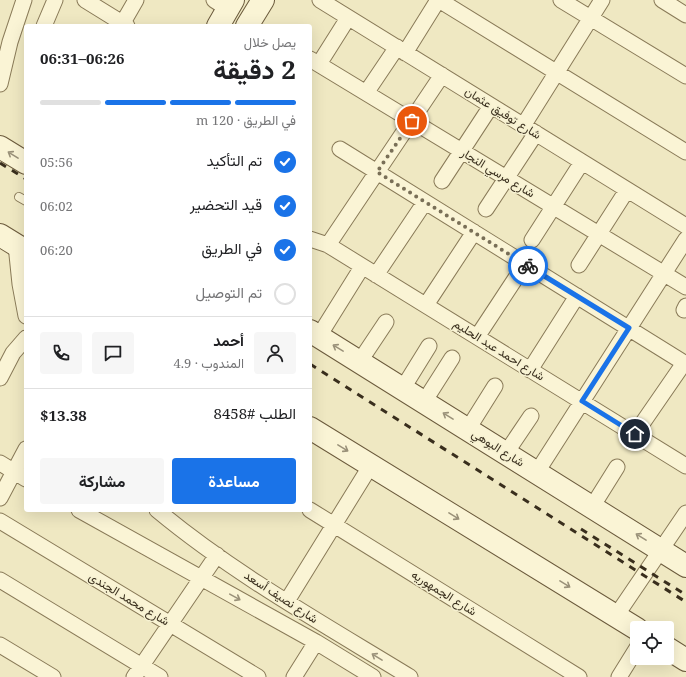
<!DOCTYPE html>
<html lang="ar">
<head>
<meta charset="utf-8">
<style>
	:root { --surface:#fff; --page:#f6f6f6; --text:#202124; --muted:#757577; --line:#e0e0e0; --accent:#1a73e8 }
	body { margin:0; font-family:"Noto Serif",Vazirmatn,serif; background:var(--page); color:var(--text); direction:rtl; height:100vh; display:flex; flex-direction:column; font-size:15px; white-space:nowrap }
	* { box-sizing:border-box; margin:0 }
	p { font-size:13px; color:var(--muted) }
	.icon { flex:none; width:22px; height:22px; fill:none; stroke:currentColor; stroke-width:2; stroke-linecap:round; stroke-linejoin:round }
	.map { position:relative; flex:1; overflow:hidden; direction:ltr }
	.panel { position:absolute; left:24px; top:24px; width:288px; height:488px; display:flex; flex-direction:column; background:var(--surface); border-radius:4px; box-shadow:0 4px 16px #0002; direction:rtl }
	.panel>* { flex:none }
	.fabs { position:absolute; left:630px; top:621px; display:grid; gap:8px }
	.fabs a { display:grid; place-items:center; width:44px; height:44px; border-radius:4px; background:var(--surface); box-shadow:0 4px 16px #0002; font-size:20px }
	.pin { position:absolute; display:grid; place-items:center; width:34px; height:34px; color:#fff; margin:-17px; border:2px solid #fff; border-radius:50%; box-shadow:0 1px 4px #0007 }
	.courier { position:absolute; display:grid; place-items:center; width:40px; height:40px; margin:-20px; border:3px solid #1a73e8; border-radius:50%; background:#fff; color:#222; box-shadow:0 1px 5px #0007 }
	.headline em { font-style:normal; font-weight:700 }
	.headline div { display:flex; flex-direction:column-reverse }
	.headline { display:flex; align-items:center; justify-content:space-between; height:68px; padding:0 16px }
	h1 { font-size:26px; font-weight:700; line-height:30px }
	.bar { display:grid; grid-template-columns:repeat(4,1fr); gap:6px 4px; align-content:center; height:48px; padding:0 16px }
	.bar i { height:5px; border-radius:3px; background:var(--line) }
	.bar .active { background:var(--accent) }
	.bar p { grid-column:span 4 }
	.line { display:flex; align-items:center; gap:10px; padding:0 16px; border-top:1px solid var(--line) }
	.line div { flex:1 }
	.round { display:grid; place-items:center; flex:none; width:42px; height:42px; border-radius:4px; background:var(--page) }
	ol { padding:0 16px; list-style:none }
	li { display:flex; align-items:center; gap:12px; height:44px }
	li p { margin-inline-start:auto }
	li .icon { padding:4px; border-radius:50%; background:var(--accent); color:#fff; stroke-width:4 }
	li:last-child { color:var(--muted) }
	li i { width:22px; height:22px; border:2px solid var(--line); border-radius:50% }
	.button { display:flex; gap:8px; margin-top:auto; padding:8px 16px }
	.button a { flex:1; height:46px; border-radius:4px; background:var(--accent); color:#fff; font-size:16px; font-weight:700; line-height:46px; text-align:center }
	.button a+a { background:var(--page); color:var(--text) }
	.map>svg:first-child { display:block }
</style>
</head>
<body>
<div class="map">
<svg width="686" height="677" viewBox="0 0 686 677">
	<rect width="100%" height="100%" fill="#efe8c2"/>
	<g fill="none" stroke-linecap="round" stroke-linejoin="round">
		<g stroke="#897a58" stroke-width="10">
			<path id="lane" d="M19,197l7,4"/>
		</g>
		<g stroke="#897a58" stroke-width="17">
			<path id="street" d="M85,0l42,26
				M214,0l14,9
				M320,0l366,226
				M439,0l247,152
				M561,0l125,76
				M662,0l24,15
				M44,26l11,-26
				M121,26l15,-26
				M405,53l33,-53
				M310,59l376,228
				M319,64l29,-46
				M0,84l10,-42 14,-42
				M366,93l31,-46
				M523,126l79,-126
				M340,149l346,215
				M442,181l49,-75
				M486,209l50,-76
				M310,239l18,6 358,221
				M532,240l50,-78
				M16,245l4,39 6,32
				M328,245l114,-170
				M579,265l48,-75
				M376,275l49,-73
				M426,305l48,-73
				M684,310l2,-4
				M319,336l43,-69
				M477,337l48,-73
				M360,361l26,-39
				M530,370l47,-74
				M0,378l13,-25 13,-15
				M403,388l26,-42
				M424,402l28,-44
				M468,429l27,-43
				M635,434l49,-71
				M506,453l25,-37
				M0,463l26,16
				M537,472l149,-233
				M0,498l26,-49
				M592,507l25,-40
				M79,510l237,132 57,35
				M157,510c77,64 168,115 253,167
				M310,510l269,167
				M0,521l258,156
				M0,580l160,97
				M287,601l84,-136
				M616,616l70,-103
				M0,645l53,32
				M134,677l83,-122
				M294,677l22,-35
				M619,677l18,-29"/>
		</g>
		<g stroke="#6b5a3c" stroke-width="24">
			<path id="secondary" d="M218,26l15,-26
				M247,26l16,-26
				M0,147l26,16
				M0,235l26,16
				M310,331l376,235
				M310,428l327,201
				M667,648l19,12"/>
		</g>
		<use href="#lane" stroke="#faf4d5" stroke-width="8"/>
		<use href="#street" stroke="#faf4d5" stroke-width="15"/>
		<use href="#secondary" stroke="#faf4d5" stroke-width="22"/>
		<path stroke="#392e1d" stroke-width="3" stroke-dasharray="7 7" stroke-linecap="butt" d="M0,163l26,16
			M310,364l376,238
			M581,529l105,66"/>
	</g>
	<defs><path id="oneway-shaft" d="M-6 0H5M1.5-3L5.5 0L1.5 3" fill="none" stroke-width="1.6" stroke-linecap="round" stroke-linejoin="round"/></defs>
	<g stroke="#9a9179">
		<use href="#oneway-shaft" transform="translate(13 155) rotate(-148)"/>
		<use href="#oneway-shaft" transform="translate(338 348) rotate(-149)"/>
		<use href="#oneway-shaft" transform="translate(448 416) rotate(-148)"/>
		<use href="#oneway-shaft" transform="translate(343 448) rotate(31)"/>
		<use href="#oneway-shaft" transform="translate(454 516) rotate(32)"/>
		<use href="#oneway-shaft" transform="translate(641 537) rotate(-148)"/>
		<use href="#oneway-shaft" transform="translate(565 584) rotate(32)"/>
		<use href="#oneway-shaft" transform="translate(235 597) rotate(29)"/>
		<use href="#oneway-shaft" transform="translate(377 657) rotate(-148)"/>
	</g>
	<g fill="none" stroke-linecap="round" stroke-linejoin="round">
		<path stroke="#796f57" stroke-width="4" stroke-dasharray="0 7.2" d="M412,121l-35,51 151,94"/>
		<path stroke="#1a73e8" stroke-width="5" d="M528,266l101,62 -47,73 53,33"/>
	</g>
	<g text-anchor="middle" stroke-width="3" stroke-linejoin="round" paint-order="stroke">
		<g font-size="12" fill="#392e1d" stroke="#f6f1d1">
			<text transform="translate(503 113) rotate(32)" y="4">شارع توفيق عثمان</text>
			<text transform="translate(498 173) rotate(31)" y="4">شارع مرسي النجار</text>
			<text transform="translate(499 350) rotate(32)" y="4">شارع احمد عبد الحليم</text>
			<text transform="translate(498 448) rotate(32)" y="4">شارع البوهي</text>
			<text transform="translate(444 593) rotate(32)" y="4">شارع الجمهوريه</text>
			<text transform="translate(281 597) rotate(33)" y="4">شارع نصيف أسعد</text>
			<text transform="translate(129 599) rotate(31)" y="4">شارع محمد الجندى</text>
		</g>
	</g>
</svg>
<div class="fabs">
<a><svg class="icon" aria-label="locate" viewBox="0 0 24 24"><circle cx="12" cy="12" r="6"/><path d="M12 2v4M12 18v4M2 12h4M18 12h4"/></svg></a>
</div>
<div class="pin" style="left:412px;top:121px;background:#ea580c"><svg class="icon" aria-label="bag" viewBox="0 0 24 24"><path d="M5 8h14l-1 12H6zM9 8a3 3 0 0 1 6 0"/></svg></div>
<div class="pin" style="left:635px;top:434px;background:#1f2937"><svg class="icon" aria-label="home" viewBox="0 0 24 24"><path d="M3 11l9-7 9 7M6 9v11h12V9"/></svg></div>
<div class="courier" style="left:528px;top:266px"><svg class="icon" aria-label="bike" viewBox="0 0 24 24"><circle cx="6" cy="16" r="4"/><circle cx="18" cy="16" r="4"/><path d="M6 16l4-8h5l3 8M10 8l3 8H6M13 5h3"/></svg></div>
<section class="panel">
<div class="headline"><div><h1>2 دقيقة</h1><p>يصل خلال</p></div><em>06:26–06:31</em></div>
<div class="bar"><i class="active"></i><i class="active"></i><i class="active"></i><i></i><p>في الطريق · 120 m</p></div>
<ol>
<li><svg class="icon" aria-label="check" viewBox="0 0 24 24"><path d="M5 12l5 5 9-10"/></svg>تم التأكيد<p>05:56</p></li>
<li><svg class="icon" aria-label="check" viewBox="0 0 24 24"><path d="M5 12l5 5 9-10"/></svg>قيد التحضير<p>06:02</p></li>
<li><svg class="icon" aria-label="check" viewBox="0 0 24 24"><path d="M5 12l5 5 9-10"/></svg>في الطريق<p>06:20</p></li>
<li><i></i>تم التوصيل</li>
</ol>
<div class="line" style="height:72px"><a class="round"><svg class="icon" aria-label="person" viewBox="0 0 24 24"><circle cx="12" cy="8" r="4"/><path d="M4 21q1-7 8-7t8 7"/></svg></a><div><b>أحمد</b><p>المندوب · 4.9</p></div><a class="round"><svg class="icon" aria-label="chat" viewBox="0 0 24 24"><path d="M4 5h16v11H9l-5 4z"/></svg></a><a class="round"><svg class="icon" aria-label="phone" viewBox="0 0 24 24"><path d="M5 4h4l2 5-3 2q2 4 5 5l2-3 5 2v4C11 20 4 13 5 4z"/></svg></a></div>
<div class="line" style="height:52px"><div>الطلب #8458</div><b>$13.38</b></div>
<div class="button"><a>مساعدة</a><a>مشاركة</a></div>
</section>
</div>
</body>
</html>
